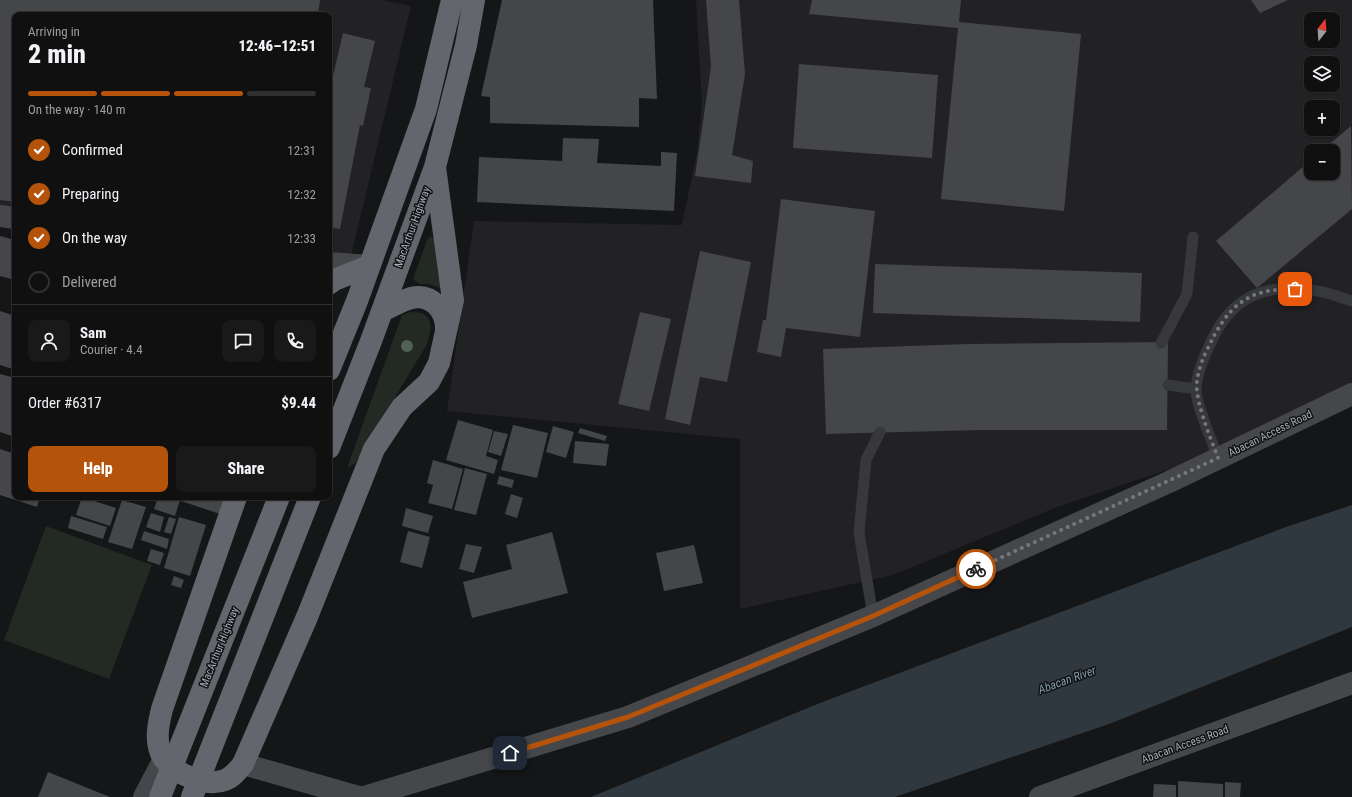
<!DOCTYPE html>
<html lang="en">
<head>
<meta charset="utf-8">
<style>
	:root { --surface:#101011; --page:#19191a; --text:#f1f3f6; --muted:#9c9d9f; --line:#303031; --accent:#b45309 }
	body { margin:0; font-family:"Roboto Condensed",sans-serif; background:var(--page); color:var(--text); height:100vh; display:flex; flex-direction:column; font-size:15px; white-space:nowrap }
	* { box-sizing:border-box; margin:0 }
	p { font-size:13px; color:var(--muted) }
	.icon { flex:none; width:22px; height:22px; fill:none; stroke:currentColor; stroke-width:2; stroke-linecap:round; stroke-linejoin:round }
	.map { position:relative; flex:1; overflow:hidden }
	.panel { position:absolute; left:12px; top:12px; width:320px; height:488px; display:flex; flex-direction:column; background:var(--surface); border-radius:8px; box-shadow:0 1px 3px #0004,0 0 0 1px var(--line) }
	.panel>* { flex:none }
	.needle { width:26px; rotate:17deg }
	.fabs { position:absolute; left:1304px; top:12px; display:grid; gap:8px }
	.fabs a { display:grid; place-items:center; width:36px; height:36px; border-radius:8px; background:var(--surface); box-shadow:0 1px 3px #0004,0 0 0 1px var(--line); font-size:20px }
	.pin { position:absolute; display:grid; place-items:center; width:34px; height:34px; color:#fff; margin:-17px; border-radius:8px; box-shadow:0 2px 6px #0006 }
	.courier { position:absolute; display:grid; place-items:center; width:40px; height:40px; margin:-20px; border:3px solid #b45309; border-radius:50%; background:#fff; color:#222; box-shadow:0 1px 5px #0007 }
	.summary em { font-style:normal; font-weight:800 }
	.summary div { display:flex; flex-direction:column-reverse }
	.summary { display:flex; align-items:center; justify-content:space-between; height:68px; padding:0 16px }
	h1 { font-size:26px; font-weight:800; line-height:30px }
	.bar { display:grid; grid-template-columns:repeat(4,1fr); gap:6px 4px; align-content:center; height:48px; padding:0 16px }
	.bar i { height:5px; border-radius:3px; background:var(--line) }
	.bar .selected { background:var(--accent) }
	.bar p { grid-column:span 4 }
	.line { display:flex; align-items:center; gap:10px; padding:0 16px; border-top:1px solid var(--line) }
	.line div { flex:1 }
	.round { display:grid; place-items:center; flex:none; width:42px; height:42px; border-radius:8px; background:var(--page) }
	ol { padding:0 16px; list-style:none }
	li { display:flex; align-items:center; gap:12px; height:44px }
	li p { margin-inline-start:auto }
	li .icon { padding:4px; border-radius:50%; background:var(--accent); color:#fff; stroke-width:4 }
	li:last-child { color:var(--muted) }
	li i { width:22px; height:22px; border:2px solid var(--line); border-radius:50% }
	.primary-button { display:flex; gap:8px; margin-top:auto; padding:8px 16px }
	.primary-button a { flex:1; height:46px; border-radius:8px; background:var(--accent); color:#fff; font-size:16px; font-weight:800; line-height:46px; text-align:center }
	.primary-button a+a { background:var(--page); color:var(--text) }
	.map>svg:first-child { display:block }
</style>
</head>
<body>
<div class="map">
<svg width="1352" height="797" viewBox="0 0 1352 797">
	<rect width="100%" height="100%" fill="#151617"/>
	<path fill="#222224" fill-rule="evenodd" d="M0,0h382l29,6 -62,258 -20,-4v-245h-314v195l-15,-3z
		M696,0h656v384l-87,53 -208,70 -164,68 -153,34v-170l-293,-28 27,-190 208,4 15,-73 5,-48zM1311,19h22v22h-22zM1311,63h22v22h-22zM1311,107h22v22h-22zM1311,151h22v22h-22z"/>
	<path fill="#222a23" d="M431,236l4,3 7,50 -12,-5h-10l-7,-5 14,-39z
		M411,312c24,-1 21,16 16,32l-67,112 -6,8 -7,4 55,-153z
		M46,526l106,39 -43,114 -105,-39z"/>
	<path fill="#30383f" d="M1352,505v122l-243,97 -214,73h-304l234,-96 461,-174z"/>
	<path fill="#45464a" d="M0,0h320l-2,15h-303v187l-15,-2z
		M502,0h151l4,99 -18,-1v29l-149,-4v-26l-9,-1z
		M706,0h33l6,74 -13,81 21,6 -2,22 -56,-7 16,-109z
		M812,0h149l-2,22 122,12 -17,177 -123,-12 17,-171 -149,-14z
		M1251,0h37l-28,13z
		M343,33l32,8 -11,46 7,1 -8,38 -3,-1 -20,104 -11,-2v-147h3z
		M799,64l139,11 -6,83 -139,-10z
		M1351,126l1,83 -95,79 -41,-47 95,-81v13h22v-22h-12z
		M563,138l36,1 -2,24 64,3v-14l16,1 -3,58 -197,-9 2,-45 83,4z
		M781,199l94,12 -15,126 -74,-9 -5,29 -24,-5 6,-32h3z
		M0,236l15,4v40l-15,-4z
		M700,251l51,11 -24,120 -27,-5 -10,48 -25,-6z
		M875,264l267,9 -2,49 -267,-9z
		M0,311l15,5v46l-2,7 -13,-4z
		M640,312l31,7 -22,92 -31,-7z
		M1168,342l-1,88h-186l-155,4 -3,-85 144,-5z
		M0,374l15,4v59l-15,-5z
		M458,420l35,10 -7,26 12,4 -4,14 -48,-14z
		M513,425l35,8 -11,45 -36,-8z
		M553,426l21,6 -8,26 -20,-6z
		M580,428l27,8 -2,5 -27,-8z
		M494,431l14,3 -7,22 -13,-4z
		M575,441l34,3 -3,22 -33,-3z
		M0,449l15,5v43h25l-3,10 -37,-12z
		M433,460l30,9 -11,40 -24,-6 5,-18 -6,-2z
		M465,468l22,6 -11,41 -22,-5z
		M499,476l15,4 -2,8 -15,-4z
		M511,494l12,4 -6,20 -12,-4z
		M82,497l34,11 -6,18 -34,-11z
		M158,497h23l-6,19 -21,-7z
		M182,497h50l-6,19 -45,-15z
		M122,500l24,7 -14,42 -24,-7z
		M406,508l27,8 -5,17 -26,-7z
		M151,513l13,4 -4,15 -14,-5z
		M71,516l36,11 -4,12 -35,-11z
		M169,517l7,2 -5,15 -7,-2z
		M179,517l27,8 -16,51 -26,-8z
		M144,531l25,8 -2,10 -26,-9z
		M408,531l22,6 -8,31 -22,-6z
		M552,532l16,61 -96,25 -9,-36 49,-13 -6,-24z
		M466,544l16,3 -8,26 -15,-4z
		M694,545l9,38 -39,8 -8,-38z
		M151,549l13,4 -4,12 -13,-4z
		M174,576l10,4 -3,8 -10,-3z
		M48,772l62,25h-72z
		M1178,781l45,3v13h-45z
		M1225,782l16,1 -1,14h-15z
		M1154,784l22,1v12h-23z"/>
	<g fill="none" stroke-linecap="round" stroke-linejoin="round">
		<path stroke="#37383c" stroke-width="11" d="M1161,343l26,-49 6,-57
			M1168,385l28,4
			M1218,458c-6,-18 -22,-52 -22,-69 1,-17 9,-34 16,-49 20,-43 53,-57 99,-50 14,1 28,7 41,11
			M873,616l-14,-83 7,-73 14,-28"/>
		<path stroke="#45474b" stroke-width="22" d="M0,216l15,2
			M329,263l40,3
			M243,764l116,33
			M144,797l20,-38
			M364,797l264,-80 245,-101 296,-134 183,-88
			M1040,797l312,-114"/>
		<path stroke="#63666c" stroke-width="22" d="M329,284l5,-4 35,-14
			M382,311c9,-4 19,-10 29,-13 21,-5 36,13 35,33
			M329,370l28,-69 69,-192 26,-109
			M329,448l42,-107 64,-174 31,-122 8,-45
			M236,497l-74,212c-4,16 -8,35 2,50 12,16 43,28 61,21 8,-3 13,-10 18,-16l64,-147 67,-168 28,-42 27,-25 10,-19 14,-63 -18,-133"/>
		<path stroke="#63666c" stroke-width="22" d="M160,797l119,-300
			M192,797l118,-300"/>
	</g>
	<circle fill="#516152" cx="407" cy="346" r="6"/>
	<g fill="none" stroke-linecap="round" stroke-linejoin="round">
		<path stroke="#75787e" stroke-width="4" stroke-dasharray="0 7.2" d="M976,569l242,-111c-8,-22 -18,-44 -21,-67 -2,-11 5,-32 10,-41 20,-43 39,-62 88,-61"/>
		<path stroke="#b45309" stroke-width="5" d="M510,753l118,-36 245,-101 103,-47"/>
	</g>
	<g text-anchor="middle" stroke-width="3" stroke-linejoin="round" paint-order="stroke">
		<g font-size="11" fill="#a9adb6" stroke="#101112">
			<text transform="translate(412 227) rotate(-70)" y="4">MacArthur Highway</text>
			<text transform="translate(1270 433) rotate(-26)" y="4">Abacan Access Road</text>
			<text transform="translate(219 647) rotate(-68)" y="4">MacArthur Highway</text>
			<text transform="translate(1185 744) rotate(-20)" y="4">Abacan Access Road</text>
		</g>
		<g font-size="12" font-style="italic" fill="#839bad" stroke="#101112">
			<text transform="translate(1067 680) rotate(-20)" y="4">Abacan River</text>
		</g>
	</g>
</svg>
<div class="fabs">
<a><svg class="needle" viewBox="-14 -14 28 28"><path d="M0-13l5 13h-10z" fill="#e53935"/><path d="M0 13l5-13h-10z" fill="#9c9d9f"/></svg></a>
<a><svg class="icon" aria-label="layers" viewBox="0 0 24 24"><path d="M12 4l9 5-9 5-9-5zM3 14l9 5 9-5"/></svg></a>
<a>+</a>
<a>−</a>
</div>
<div class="pin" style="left:1295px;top:289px;background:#ea580c"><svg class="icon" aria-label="bag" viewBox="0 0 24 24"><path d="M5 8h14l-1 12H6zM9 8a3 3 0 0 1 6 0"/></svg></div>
<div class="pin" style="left:510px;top:753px;background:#1f2937"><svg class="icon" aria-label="home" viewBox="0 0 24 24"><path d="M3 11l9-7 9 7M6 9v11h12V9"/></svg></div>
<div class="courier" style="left:976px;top:569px"><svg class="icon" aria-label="bike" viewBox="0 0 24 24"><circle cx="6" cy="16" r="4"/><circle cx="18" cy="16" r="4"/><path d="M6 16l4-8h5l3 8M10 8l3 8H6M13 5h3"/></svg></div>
<section class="panel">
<div class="summary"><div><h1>2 min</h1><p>Arriving in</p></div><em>12:46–12:51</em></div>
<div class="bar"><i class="selected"></i><i class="selected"></i><i class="selected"></i><i></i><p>On the way · 140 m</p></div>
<ol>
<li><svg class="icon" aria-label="check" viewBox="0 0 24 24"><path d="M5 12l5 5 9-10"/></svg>Confirmed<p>12:31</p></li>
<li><svg class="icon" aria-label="check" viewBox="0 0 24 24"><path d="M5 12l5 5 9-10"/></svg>Preparing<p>12:32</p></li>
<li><svg class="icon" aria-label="check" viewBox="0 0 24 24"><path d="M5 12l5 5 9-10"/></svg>On the way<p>12:33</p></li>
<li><i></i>Delivered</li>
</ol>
<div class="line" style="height:72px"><a class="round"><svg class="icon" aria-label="person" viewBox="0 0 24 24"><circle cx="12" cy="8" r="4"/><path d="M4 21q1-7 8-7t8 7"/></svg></a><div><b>Sam</b><p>Courier · 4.4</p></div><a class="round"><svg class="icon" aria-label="chat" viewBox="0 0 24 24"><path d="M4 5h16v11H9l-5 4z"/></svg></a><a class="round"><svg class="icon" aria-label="phone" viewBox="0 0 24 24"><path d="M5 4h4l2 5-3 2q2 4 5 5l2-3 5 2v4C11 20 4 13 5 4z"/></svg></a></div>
<div class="line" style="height:52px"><div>Order #6317</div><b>$9.44</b></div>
<div class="primary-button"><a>Help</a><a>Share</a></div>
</section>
</div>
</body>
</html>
